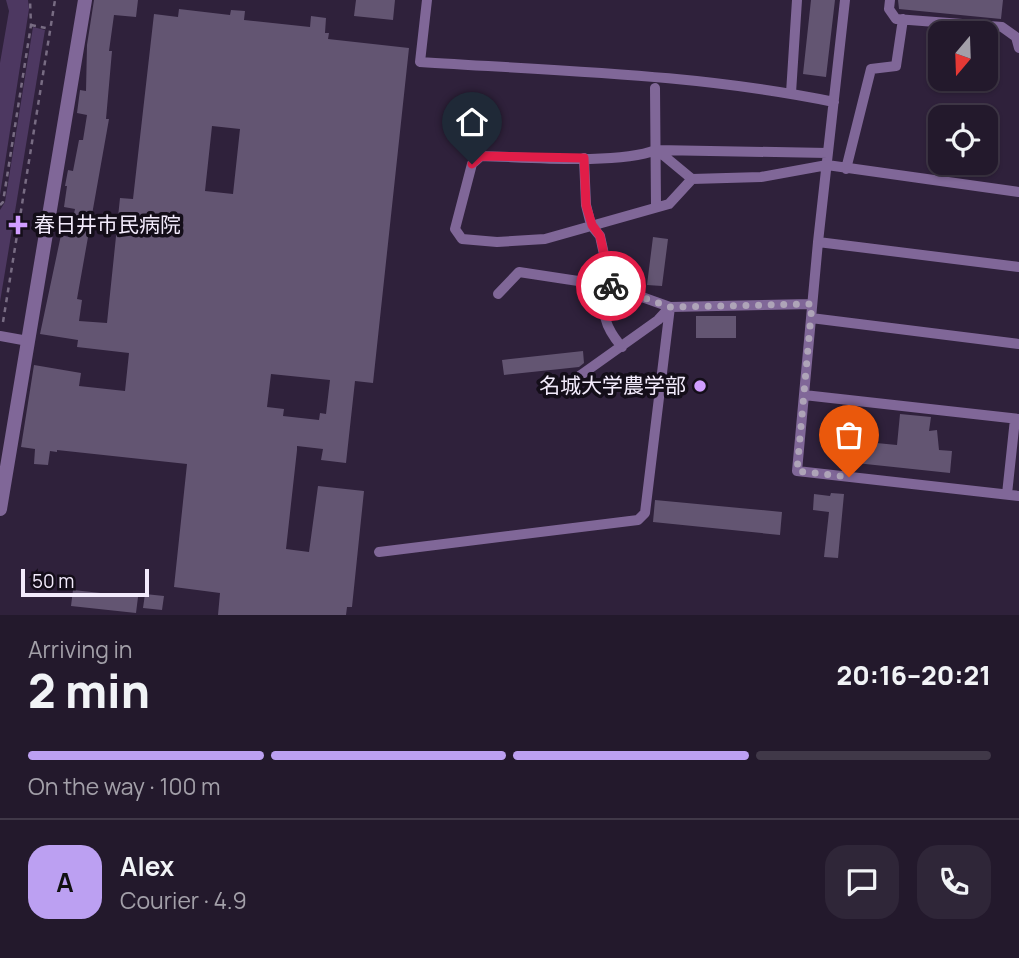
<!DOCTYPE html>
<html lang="en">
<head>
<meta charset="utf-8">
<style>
	:root { --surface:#23192c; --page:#2f2638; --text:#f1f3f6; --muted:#a3a0a9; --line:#403848; --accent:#bca0f2 }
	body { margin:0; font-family:Manrope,"Noto Sans JP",sans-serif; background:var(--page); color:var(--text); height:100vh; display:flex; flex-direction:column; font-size:26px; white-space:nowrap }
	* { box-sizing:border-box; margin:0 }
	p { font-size:23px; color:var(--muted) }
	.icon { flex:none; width:38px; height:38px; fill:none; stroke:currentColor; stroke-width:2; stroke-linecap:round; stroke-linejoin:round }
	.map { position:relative; height:615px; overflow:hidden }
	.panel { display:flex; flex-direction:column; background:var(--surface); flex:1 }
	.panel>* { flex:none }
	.needle { width:46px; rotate:199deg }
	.controls { position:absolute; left:928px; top:21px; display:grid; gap:14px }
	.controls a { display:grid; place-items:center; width:70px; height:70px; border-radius:14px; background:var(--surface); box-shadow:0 2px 5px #0004,0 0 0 2px var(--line); font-size:35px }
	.scale { position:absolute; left:21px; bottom:18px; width:128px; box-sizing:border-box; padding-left:7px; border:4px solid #f3ebfc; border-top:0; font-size:19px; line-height:24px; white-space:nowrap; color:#f3ebfc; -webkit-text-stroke:5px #140e19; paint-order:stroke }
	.pin { position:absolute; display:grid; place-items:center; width:60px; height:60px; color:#fff; margin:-72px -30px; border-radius:50% 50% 50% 0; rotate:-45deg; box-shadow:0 0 7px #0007 }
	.pin .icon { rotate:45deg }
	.courier { position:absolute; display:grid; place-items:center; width:70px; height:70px; margin:-35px; border:5px solid #e11d48; border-radius:50%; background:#fff; color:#222; box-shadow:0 2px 9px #0007 }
	.overview em { font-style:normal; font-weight:800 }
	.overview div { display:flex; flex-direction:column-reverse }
	.overview { display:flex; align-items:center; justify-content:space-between; height:119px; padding:0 28px }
	h1 { font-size:46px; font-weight:800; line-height:52px }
	.bar { display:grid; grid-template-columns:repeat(4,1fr); gap:10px 7px; align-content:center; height:84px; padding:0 28px }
	.bar i { height:9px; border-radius:5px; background:var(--line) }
	.bar .current { background:var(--accent) }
	.bar p { grid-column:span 4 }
	.line { display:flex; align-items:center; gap:18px; padding:0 28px; border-top:2px solid var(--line) }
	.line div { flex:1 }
	.round { display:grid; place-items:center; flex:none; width:74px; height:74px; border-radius:21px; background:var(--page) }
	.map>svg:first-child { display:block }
</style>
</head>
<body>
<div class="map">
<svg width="1019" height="615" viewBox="0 0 1019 615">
	<rect width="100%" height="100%" fill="#2f213b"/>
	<path fill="#4d3861" d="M6,0h22l1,9 -29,186v-132l9,-52z
		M33,27l12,3 -45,272v-92l5,-8z"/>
	<path fill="#635572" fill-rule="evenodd" d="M94,0h44l-2,17 -22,-2 -5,36h3l-6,68h3l-32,180 5,1 -3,21 28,2 13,-125 13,1 21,-185 24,3 1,-8 51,6 1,-5 14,1 -1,9 66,7 1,-11 15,2 -1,15h4l-1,6 81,9 -36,335 -18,-2 -9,82 -25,-3 2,-11 -26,-3v4l-11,99 23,3 9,-66 46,5 -12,116h-5l-1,8h-128l2,-22 -46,-6 13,-123 -130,-14v2l-7,-1 -2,14 -14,-1 1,-15 -14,-2 13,-82 47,8 -2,13 46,5 4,-38 -52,-6 1,-7 -38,-6 21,-99 8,2 6,-28 -11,-2 3,-21h-2l3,-16 5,1 6,-31h4l4,-25 -10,-2 3,-23 6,1 1,-46zM212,126l28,3 -7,65 -28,-3zM271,374l59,6 -4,34 -6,-1 -1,7 -36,-4 1,-7 -17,-2z
		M356,0h39l-2,20 -39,-4z
		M811,0h24l-9,77 -23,-3z
		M898,0h105l-2,19 -102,-10z
		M653,237l15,2 -6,47 -15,-1z
		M696,316h40v22h-40z
		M583,351l1,12 -5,4 -75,8 -2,-15z
		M900,414l31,3 -2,14 8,-1 2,20 13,1 -2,22 -94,-10 -1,7 -16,-2 2,-23 25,3v-6l31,3z
		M831,493l13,1 -6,64 -14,-1 5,-45 -16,-2 1,-16 16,2z
		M655,500l127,12 -2,23 -127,-13z
		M73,590l65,7 -2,16 -65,-7z
		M145,594l19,2 -2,14 -19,-2z"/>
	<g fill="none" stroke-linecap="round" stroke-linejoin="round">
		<path stroke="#786c83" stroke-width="2.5" stroke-dasharray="5 5" stroke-linecap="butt" d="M31,25l19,4
			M0,205l3,-3 28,-177 -1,-25
			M3,322l52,-322"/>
		<path stroke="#806798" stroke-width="10" d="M427,0l-7,62c138,9 279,12 414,40
			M845,0l-27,242 -21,229 222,25
			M890,0l-1,9 7,10 106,8 14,10 3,11
			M655,88l1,118
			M791,93l6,-93
			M657,150l35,29 69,-2 66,-12 192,27
			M584,158l2,47 5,20 9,11 11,50c-14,21 -5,43 11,61
			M846,169l25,-100 25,-3 7,-47
			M692,179l-23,25 -124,35 -48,3 -35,-3 -7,-10 17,-65 9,-8c45,1 136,9 175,-6l172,3
			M818,242l201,25
			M498,294l21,-22 92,14 59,21 142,-3
			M811,318l208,26
			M0,336l28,5
			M804,395l215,24
			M1007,494l8,-75
			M379,552l259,-32 7,-7 25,-206 -12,13 -80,57"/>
		<path stroke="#806798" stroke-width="14" d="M0,509l85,-509"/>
	</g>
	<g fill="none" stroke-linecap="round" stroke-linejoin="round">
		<path stroke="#aea4b8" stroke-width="7" stroke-dasharray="0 12.6" d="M611,286l59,21 142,-3 -15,167 52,6"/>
		<path stroke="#e11d48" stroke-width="9" d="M472,164l9,-8 103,2 2,47 6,20 8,11 11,50"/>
	</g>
	<g fill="#d09dff" stroke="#140e19" stroke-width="2.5">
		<path d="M14.5 214.5h7v7h7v7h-7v7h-7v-7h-7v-7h7z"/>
		<circle cx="700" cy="386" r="7"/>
	</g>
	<g text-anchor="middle" stroke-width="7" stroke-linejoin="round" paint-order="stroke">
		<g font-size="21" fill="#f3ebfc" stroke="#140e19" text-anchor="start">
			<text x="34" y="232">春日井市民病院</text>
			<text x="686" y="393" text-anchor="end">名城大学農学部</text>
		</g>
	</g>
</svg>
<div class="controls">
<a><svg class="needle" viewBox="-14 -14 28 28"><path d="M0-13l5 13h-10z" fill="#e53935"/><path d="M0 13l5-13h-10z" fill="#a3a0a9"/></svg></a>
<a><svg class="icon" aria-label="locate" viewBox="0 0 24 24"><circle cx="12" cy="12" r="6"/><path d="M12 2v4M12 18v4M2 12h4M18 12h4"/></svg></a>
</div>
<div class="scale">50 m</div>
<div class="pin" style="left:849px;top:477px;background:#ea580c"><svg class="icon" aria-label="bag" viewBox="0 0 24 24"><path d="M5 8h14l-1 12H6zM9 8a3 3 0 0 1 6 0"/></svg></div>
<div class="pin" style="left:472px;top:164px;background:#1f2937"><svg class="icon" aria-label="home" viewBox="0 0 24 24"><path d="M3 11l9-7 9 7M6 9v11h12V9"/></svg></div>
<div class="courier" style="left:611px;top:286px"><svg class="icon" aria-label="bike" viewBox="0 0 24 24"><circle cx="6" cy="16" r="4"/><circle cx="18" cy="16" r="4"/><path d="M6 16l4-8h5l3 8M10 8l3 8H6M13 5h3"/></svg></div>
</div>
<section class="panel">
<div class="overview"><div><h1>2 min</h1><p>Arriving in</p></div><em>20:16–20:21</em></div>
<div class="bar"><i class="current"></i><i class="current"></i><i class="current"></i><i></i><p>On the way · 100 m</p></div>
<div class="line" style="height:126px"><b class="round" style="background:var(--accent);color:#111">A</b><div><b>Alex</b><p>Courier · 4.9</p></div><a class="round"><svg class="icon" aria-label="chat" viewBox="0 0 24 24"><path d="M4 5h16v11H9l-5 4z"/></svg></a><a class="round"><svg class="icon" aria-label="phone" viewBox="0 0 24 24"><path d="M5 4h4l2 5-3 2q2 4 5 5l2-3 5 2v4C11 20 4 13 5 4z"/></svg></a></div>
</section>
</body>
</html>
